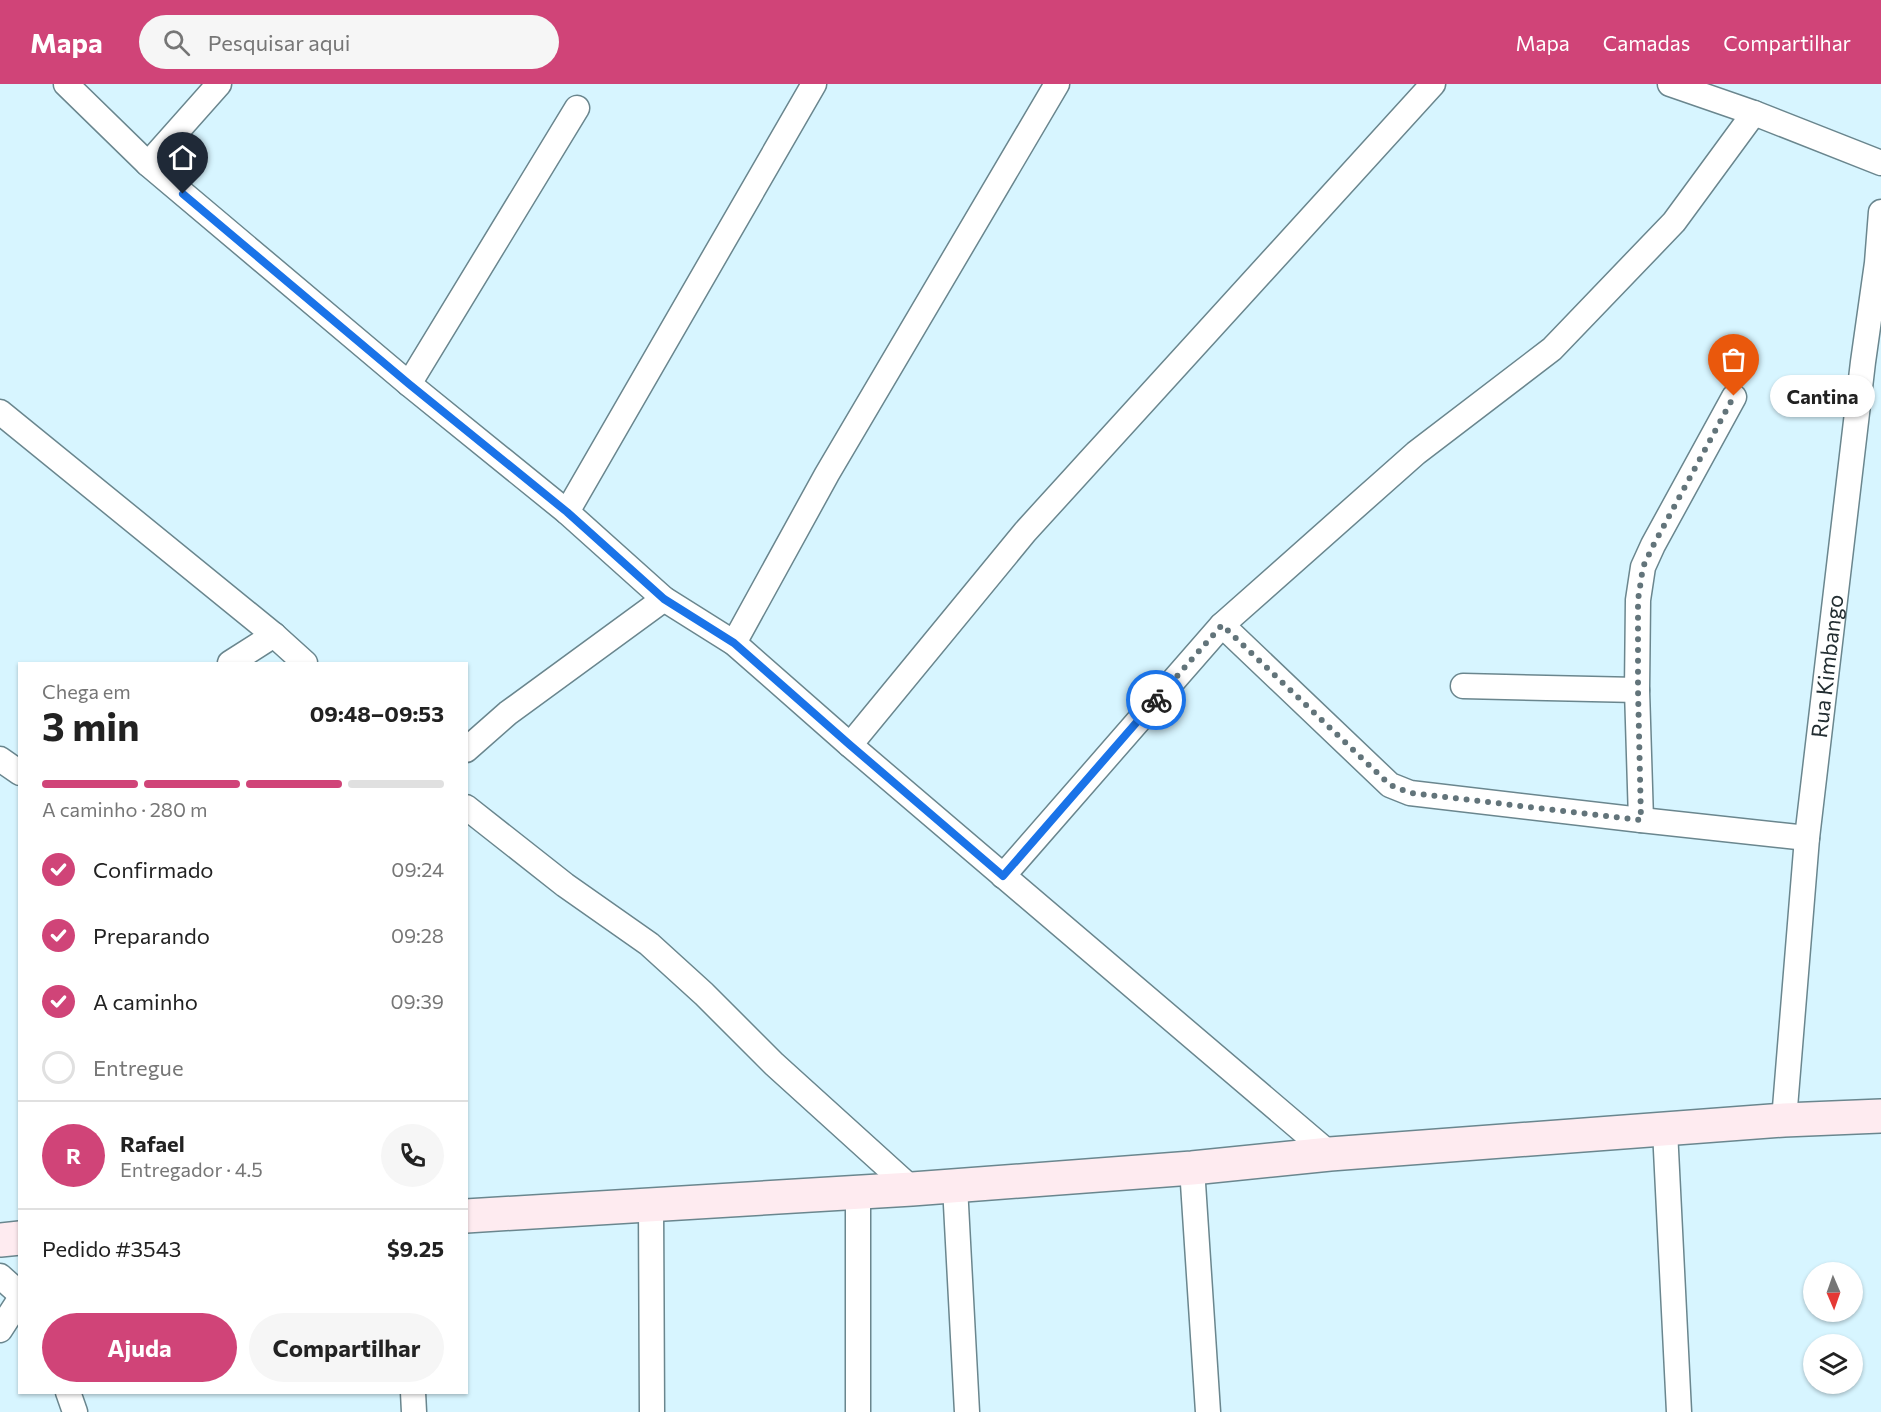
<!DOCTYPE html>
<html lang="pt">
<head>
<meta charset="utf-8">
<style>
	:root { --surface:#fff; --page:#f6f6f6; --text:#222; --muted:#767676; --line:#e0e0e0; --accent:#d04478 }
	body { margin:0; font-family:Commissioner,sans-serif; background:var(--page); color:var(--text); height:100vh; display:flex; flex-direction:column; font-size:22px; white-space:nowrap }
	* { box-sizing:border-box; margin:0 }
	p { font-size:20px; color:var(--muted) }
	.icon { flex:none; width:33px; height:33px; fill:none; stroke:currentColor; stroke-width:2; stroke-linecap:round; stroke-linejoin:round }
	.map { position:relative; flex:1; overflow:hidden }
	.drawer { position:absolute; left:18px; top:578px; width:450px; height:732px; display:flex; flex-direction:column; background:var(--surface); border-radius:0px; box-shadow:0 2px 4px #0004 }
	.drawer>* { flex:none }
	.needle { width:39px; rotate:178deg }
	.controls { position:absolute; left:1803px; top:1178px; display:grid; gap:12px }
	.controls a { display:grid; place-items:center; width:60px; height:60px; border-radius:50%; background:var(--surface); box-shadow:0 2px 4px #0004; font-size:30px }
	.pin { position:absolute; display:grid; place-items:center; width:51px; height:51px; color:#fff; margin:-62px -26px; border-radius:50% 50% 50% 0; rotate:-45deg; box-shadow:0 0 6px #0007 }
	.pin .icon { rotate:45deg }
	.courier { position:absolute; display:grid; place-items:center; width:60px; height:60px; margin:-30px; border:4px solid #1a73e8; border-radius:50%; background:#fff; color:#222; box-shadow:0 2px 8px #0007 }
	.bubble { position:absolute; height:42px; border-radius:21px; background:var(--surface); box-shadow:0 2px 4px #0004; font-size:20px; font-weight:700; line-height:42px; text-align:center }
	.summary em { font-style:normal; font-weight:700 }
	.summary div { display:flex; flex-direction:column-reverse }
	.summary { display:flex; align-items:center; justify-content:space-between; height:102px; padding:0 24px }
	h1 { font-size:39px; font-weight:700; line-height:45px }
	.bar { display:grid; grid-template-columns:repeat(4,1fr); gap:9px 6px; align-content:center; height:72px; padding:0 24px }
	.bar i { height:8px; border-radius:4px; background:var(--line) }
	.bar .on { background:var(--accent) }
	.bar p { grid-column:span 4 }
	.line { display:flex; align-items:center; gap:15px; padding:0 24px; border-top:2px solid var(--line) }
	.line div { flex:1 }
	.round { display:grid; place-items:center; flex:none; width:63px; height:63px; border-radius:32px; background:var(--page) }
	ol { padding:0 24px; list-style:none }
	li { display:flex; align-items:center; gap:18px; height:66px }
	li p { margin-inline-start:auto }
	li .icon { padding:6px; border-radius:50%; background:var(--accent); color:#fff; stroke-width:4 }
	li:last-child { color:var(--muted) }
	li i { width:33px; height:33px; border:3px solid var(--line); border-radius:50% }
	.cta { display:flex; gap:12px; margin-top:auto; padding:12px 24px }
	.cta a { flex:1; height:69px; border-radius:36px; background:var(--accent); color:#fff; font-size:24px; font-weight:700; line-height:69px; text-align:center }
	.cta a+a { background:var(--page); color:var(--text) }
	header { display:flex; align-items:center; gap:36px; box-sizing:border-box; height:84px; padding:0 30px; background:var(--accent); color:#fff }
	header strong { font-size:28px }
	nav { display:flex; gap:33px; margin-inline-start:auto; font-size:21px }
	.search { width:420px; height:54px; background:var(--page); display:flex; align-items:center; gap:15px; box-sizing:border-box; padding:0 21px; border-radius:33px; color:var(--muted); font-size:22px }
	.map>svg:first-child { display:block }
</style>
</head>
<body>
<header>
<strong>Mapa</strong>
<div class="search"><svg class="icon" aria-label="search" viewBox="0 0 24 24"><circle cx="10" cy="10" r="6"/><path d="M15 15l6 6"/></svg>Pesquisar aqui</div>
<nav><a>Mapa</a><a>Camadas</a><a>Compartilhar</a></nav>
</header>
<div class="map">
<svg width="1881" height="1328" viewBox="0 0 1881 1328">
	<rect width="100%" height="100%" fill="#d7f5ff"/>
	<g fill="none" stroke-linecap="round" stroke-linejoin="round">
		<g stroke="#6a868e" stroke-width="27">
			<g id="street">
				<path d="M66,0l82,80 261,220 158,128 97,87 70,44 116,102 480,409"/>
				<path d="M1670,0l84,29 127,50"/>
				<path d="M148,80l71,-80"/>
				<path d="M409,300l168,-276"/>
				<path d="M0,328l274,223 31,28"/>
				<path d="M567,428l247,-428"/>
				<path d="M1222,541l168,160 20,8 231,27 166,18"/>
				<path d="M734,559l93,-169 230,-390"/>
				<path d="M230,579l44,-28"/>
				<path d="M1463,602l174,4"/>
				<path d="M850,661l175,-213 408,-448"/>
				<path d="M466,666l42,-37 156,-114"/>
				<path d="M0,675l20,14"/>
				<path d="M466,723l99,78 84,59 55,50 70,70 138,125"/>
				<path d="M1641,736l-4,-130 1,-90 5,-33 10,-22 81,-148"/>
				<path d="M1003,792l219,-251 194,-172 136,-104 122,-127 80,-109"/>
				<path id="s1" d="M1784,1036l23,-282 56,-476 14,-99 4,-51"/>
				<path d="M1665,1046l14,282"/>
				<path d="M1192,1084l16,244"/>
				<path d="M955,1102l12,226"/>
				<path d="M858,1109v219"/>
				<path d="M651,1120l1,208"/>
				<path d="M0,1192l20,18"/>
				<path d="M0,1246l20,-31"/>
				<path d="M68,1308l7,20"/>
				<path d="M413,1308l1,20"/>
			</g>
		</g>
		<g stroke="#6a868e" stroke-width="36">
			<path id="secondary" d="M466,1132l446,-27 280,-21 138,-14 454,-34 97,-4
				M0,1156l20,-2"/>
		</g>
		<use href="#street" stroke="#fff" stroke-width="24"/>
		<use href="#secondary" stroke="#feebf0" stroke-width="33"/>
	</g>
	<g fill="none" stroke-linecap="round" stroke-linejoin="round">
		<path stroke="#62747a" stroke-width="6" stroke-dasharray="0 10.8" d="M1156,616l66,-75 168,160 20,8 231,27 -3,-130v-90l5,-33 10,-21 81,-150"/>
		<path stroke="#1a73e8" stroke-width="8" d="M183,110l226,190 158,128 97,87 70,44 116,102 153,131 153,-176"/>
	</g>
	<g text-anchor="middle" stroke-width="6" stroke-linejoin="round" paint-order="stroke">
		<g font-size="22" fill="#232e32" stroke="#d7f5ff">
			<text dy="8" stroke="none"><textPath href="#s1" startOffset="456">Rua Kimbango</textPath></text>
		</g>
	</g>
</svg>
<div class="controls">
<a><svg class="needle" viewBox="-14 -14 28 28"><path d="M0-13l5 13h-10z" fill="#e53935"/><path d="M0 13l5-13h-10z" fill="#767676"/></svg></a>
<a><svg class="icon" aria-label="layers" viewBox="0 0 24 24"><path d="M12 4l9 5-9 5-9-5zM3 14l9 5 9-5"/></svg></a>
</div>
<div class="pin" style="left:1734px;top:312px;background:#ea580c"><svg class="icon" aria-label="bag" viewBox="0 0 24 24"><path d="M5 8h14l-1 12H6zM9 8a3 3 0 0 1 6 0"/></svg></div>
<div class="pin" style="left:183px;top:110px;background:#1f2937"><svg class="icon" aria-label="home" viewBox="0 0 24 24"><path d="M3 11l9-7 9 7M6 9v11h12V9"/></svg></div>
<div class="courier" style="left:1156px;top:616px"><svg class="icon" aria-label="bike" viewBox="0 0 24 24"><circle cx="6" cy="16" r="4"/><circle cx="18" cy="16" r="4"/><path d="M6 16l4-8h5l3 8M10 8l3 8H6M13 5h3"/></svg></div>
<div class="bubble" style="left:1770px;top:291px;width:105px">Cantina</div>
<section class="drawer">
<div class="summary"><div><h1>3 min</h1><p>Chega em</p></div><em>09:48–09:53</em></div>
<div class="bar"><i class="on"></i><i class="on"></i><i class="on"></i><i></i><p>A caminho · 280 m</p></div>
<ol>
<li><svg class="icon" aria-label="check" viewBox="0 0 24 24"><path d="M5 12l5 5 9-10"/></svg>Confirmado<p>09:24</p></li>
<li><svg class="icon" aria-label="check" viewBox="0 0 24 24"><path d="M5 12l5 5 9-10"/></svg>Preparando<p>09:28</p></li>
<li><svg class="icon" aria-label="check" viewBox="0 0 24 24"><path d="M5 12l5 5 9-10"/></svg>A caminho<p>09:39</p></li>
<li><i></i>Entregue</li>
</ol>
<div class="line" style="height:108px"><b class="round" style="background:var(--accent);color:#fff">R</b><div><b>Rafael</b><p>Entregador · 4.5</p></div><a class="round"><svg class="icon" aria-label="phone" viewBox="0 0 24 24"><path d="M5 4h4l2 5-3 2q2 4 5 5l2-3 5 2v4C11 20 4 13 5 4z"/></svg></a></div>
<div class="line" style="height:78px"><div>Pedido #3543</div><b>$9.25</b></div>
<div class="cta"><a>Ajuda</a><a>Compartilhar</a></div>
</section>
</div>
</body>
</html>
